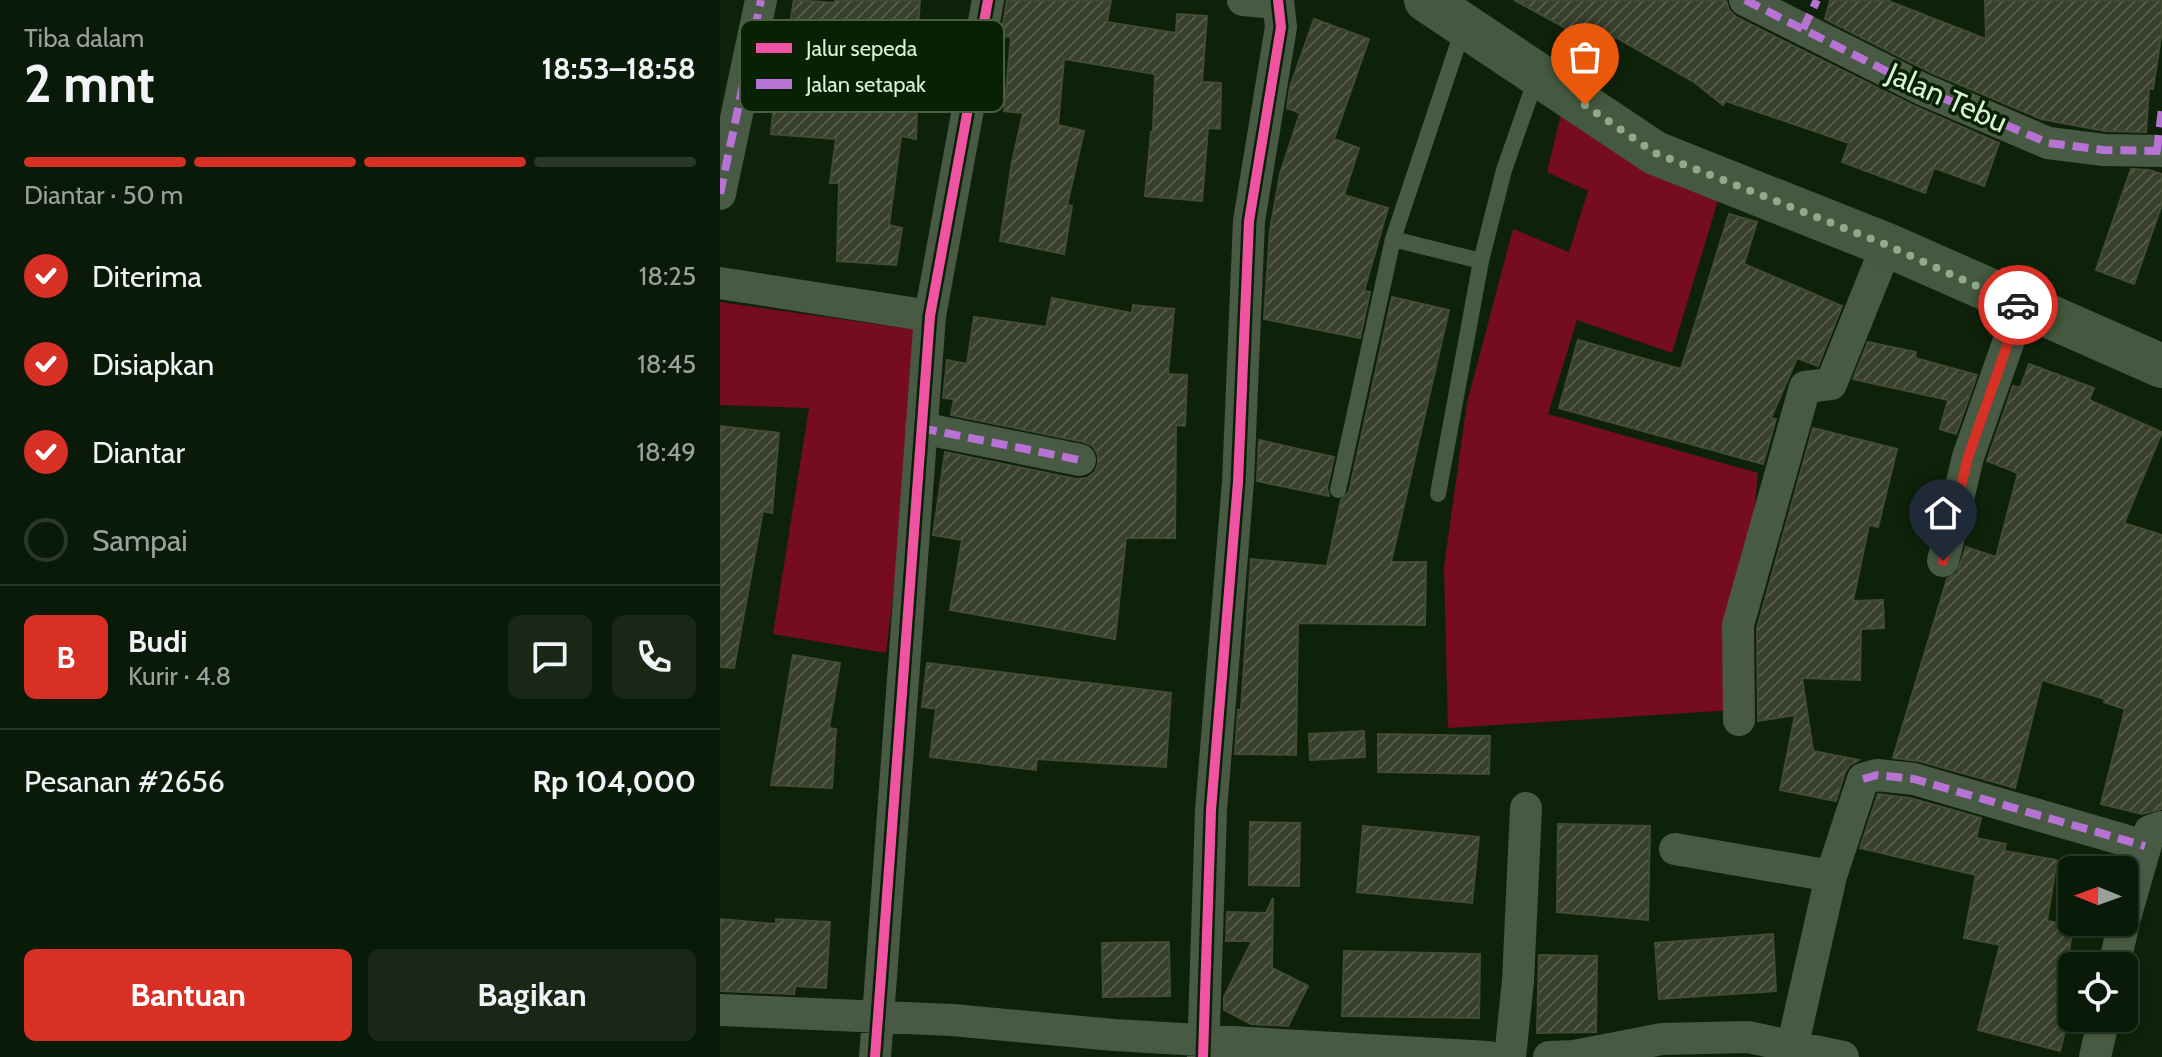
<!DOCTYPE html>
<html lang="id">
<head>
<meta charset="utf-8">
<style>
	:root { --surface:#0a1a08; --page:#182716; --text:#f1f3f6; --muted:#99a19c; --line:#2a3829; --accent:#d93025 }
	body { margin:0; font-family:Cabin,sans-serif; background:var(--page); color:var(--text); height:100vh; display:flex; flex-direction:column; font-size:30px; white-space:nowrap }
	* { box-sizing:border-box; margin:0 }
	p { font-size:26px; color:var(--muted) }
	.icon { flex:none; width:44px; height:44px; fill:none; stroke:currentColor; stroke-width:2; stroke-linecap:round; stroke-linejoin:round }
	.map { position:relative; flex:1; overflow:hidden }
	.sheet { display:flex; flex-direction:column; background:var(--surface); width:720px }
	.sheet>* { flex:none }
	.needle { width:52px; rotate:271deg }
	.controls { position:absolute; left:1338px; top:856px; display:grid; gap:16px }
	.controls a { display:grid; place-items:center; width:80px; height:80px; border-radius:12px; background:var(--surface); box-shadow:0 2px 6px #0004,0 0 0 2px var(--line); font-size:40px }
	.pin { position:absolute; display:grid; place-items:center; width:68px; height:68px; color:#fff; margin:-82px -34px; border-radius:50% 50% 50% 0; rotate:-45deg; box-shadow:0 0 8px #0007 }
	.pin .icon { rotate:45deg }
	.courier { position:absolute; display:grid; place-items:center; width:80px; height:80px; margin:-40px; border:6px solid #d93025; border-radius:50%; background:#fff; color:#222; box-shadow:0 2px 10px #0007 }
	.headline em { font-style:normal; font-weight:700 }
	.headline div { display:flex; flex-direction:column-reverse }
	.headline { display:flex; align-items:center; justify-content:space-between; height:136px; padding:0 24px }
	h1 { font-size:52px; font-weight:700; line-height:60px }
	.bar { display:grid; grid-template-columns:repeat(4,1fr); gap:12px 8px; align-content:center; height:96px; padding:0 24px }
	.bar i { height:10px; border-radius:6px; background:var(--line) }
	.bar .on { background:var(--accent) }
	.bar p { grid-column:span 4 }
	.line { display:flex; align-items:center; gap:20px; padding:0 24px; border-top:2px solid var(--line) }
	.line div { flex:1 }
	.round { display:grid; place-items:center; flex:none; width:84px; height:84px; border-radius:12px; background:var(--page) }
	ol { padding:0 24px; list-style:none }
	li { display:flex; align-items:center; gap:24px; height:88px }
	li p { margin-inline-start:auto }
	li .icon { padding:8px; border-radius:50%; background:var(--accent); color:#fff; stroke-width:4 }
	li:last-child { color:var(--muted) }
	li i { width:44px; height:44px; border:4px solid var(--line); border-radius:50% }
	.primary-button { display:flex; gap:16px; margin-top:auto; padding:16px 24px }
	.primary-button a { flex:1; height:92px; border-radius:12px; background:var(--accent); color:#fff; font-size:32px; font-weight:700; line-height:92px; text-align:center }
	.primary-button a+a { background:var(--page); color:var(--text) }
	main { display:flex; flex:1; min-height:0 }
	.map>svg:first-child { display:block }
</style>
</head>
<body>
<main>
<section class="sheet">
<div class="headline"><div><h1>2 mnt</h1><p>Tiba dalam</p></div><em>18:53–18:58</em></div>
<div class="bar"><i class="on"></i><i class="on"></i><i class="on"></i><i></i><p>Diantar · 50 m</p></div>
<ol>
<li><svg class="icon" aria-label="check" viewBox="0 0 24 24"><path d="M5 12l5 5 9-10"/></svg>Diterima<p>18:25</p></li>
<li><svg class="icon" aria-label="check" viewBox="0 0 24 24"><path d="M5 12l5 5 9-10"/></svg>Disiapkan<p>18:45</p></li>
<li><svg class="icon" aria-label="check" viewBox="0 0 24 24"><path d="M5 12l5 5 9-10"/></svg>Diantar<p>18:49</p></li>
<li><i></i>Sampai</li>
</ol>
<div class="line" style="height:144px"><b class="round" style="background:var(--accent);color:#fff">B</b><div><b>Budi</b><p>Kurir · 4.8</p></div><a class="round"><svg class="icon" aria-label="chat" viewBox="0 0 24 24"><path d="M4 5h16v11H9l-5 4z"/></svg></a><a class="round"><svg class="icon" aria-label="phone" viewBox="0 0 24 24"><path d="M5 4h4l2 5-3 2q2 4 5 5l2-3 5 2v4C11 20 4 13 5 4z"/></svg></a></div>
<div class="line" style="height:104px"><div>Pesanan #2656</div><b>Rp 104,000</b></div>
<div class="primary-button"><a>Bantuan</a><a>Bagikan</a></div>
</section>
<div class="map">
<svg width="1442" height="1057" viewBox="0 0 1442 1057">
	<defs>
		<pattern id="building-hatch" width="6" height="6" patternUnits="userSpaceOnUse" patternTransform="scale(2)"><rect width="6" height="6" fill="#383f2b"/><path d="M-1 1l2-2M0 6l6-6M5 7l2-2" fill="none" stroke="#545b49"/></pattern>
	</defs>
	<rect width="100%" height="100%" fill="#0e220a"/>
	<path fill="#760c1f" d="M841,114l161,73 -50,166 -95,-33 -29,94 210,59 -23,237 -287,18 -4,-161 23,-164 46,-174 56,23 19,-61 -41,-19z
		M0,302l205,29 -39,322 -113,-19 36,-226 -89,-3z"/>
	<path fill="url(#building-hatch)" stroke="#444b34" stroke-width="2" d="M74,0l41,3v-3h85l-5,66 3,1 -2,72 -15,-3 -12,89 13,3 -6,37 -59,-4 2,-78h-9l6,-44 -65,-5 6,-65h5z
		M287,0h104l-4,22 69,11 1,-19 30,2 -5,66 19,1 -1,46 -12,-1 -6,73 -57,-5 6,-64h2l2,-58 -91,-15 -6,66 26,6 -17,74 5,1 -8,48 -64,-13 12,-79 11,-49 -19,-2 7,-74 -10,-1z
		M794,0h212l3,10 7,7 178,89 85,37 -15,43 -50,-18 -9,25 -83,-31 7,-19 -123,-42 -3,4 -29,-23 -79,-45 -12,23 -35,-18 5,-10z
		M1110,0h56l100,39 -1,-39h177v30l-9,59 -4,-1 -3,44 -41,-1 -64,-12 -111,-47 -105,-53z
		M594,19l55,20 -35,100 25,9 -15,47 44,13 -24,83 6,1 -10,46 -96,-19 6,-89 10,-56 20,-61 -13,-5 3,-21z
		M1411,169l18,1 13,4v30l-28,80 -38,-14z
		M1009,214l28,8 -13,42 98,42 -24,60 -21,-8 -26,60 5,1 -13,45 -204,-56 19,-68 103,29z
		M672,297l57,13 -58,252h35l-1,63 -127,-2 -2,132 -61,-1 3,-44h3l10,-151 76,7 14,-66 8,-8z
		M332,298l80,15 1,-8 41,4 -6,65 19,1 -2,51 -9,-1 -1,113h-49l-11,101 -165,-29 12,-70 -29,-5 12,-83 131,27 11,-1 8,-6 3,-8v-9l-5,-9 -9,-4 -133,-27 3,-16 -11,-1 4,-38 20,4 7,-47 72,10z
		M1148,342l48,10 -1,6 62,17 -21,59 -16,-5 8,-29 -95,-21z
		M1309,364l65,24 -5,12 73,32 -38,91 38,12v274l-20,5 -41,-10 24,-95 -21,-7 1,-3 -63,-19 -27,108 -96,-27 -26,-3 54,-179 10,-6 9,-26 30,10 22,-84 -31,-12 26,-75 7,2z
		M0,426l59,7 -7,80 -9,-2 -29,157 -14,-1z
		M1093,428l84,21 -19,78 -9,-2 -16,76 30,-1 1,28 -23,1 -1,51 -58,-2 11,73 46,9 -9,5 -5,7 -9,29 -56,-11 15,-75 -37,6 -1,-93z
		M539,440l75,17 -7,31 2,8 -72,-15z
		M73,655l47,8 -11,65 7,1 -4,59 -61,-3z
		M207,663l244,30 -5,74 -129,-8 -1,11 -106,-13 6,-48 -14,-2z
		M644,731l1,26 -55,3 -1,-26z
		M658,734l112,2 -1,38 -111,-2z
		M1158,794l32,4 71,20 -5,20 30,6 -2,7 53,9 -10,61 26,4 -8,53 7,1v24l-12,48 -82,-21 22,-85 -36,-7 12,-63 -116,-27z
		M530,822l50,1 -1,63 -50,-1z
		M838,824l92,2 -2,94 -91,-8z
		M643,826l116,11 -7,66 -115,-11z
		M553,898l-1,70 36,18 -20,40 -37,-2 -27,-14v-13l28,-56h-26l1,-29 39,1z
		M0,919l56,5v-5l54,3 -4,66 -31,-2 -1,8 -74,-3z
		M1053,934l3,57 -117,8 -4,-56z
		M449,942l1,54 -67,1 -1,-54z
		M624,951l136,3 -1,64 -137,-2z
		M819,955l58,1 -1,76 -59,1z"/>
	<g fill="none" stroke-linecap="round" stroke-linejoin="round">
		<path stroke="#485a44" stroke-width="16" d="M673,239l88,22
			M618,490l55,-251 70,-210
			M718,494l43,-233 23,-91 33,-94"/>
		<path stroke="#485a44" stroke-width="32" d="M523,0l33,3
			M1025,0l177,89 126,54 56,7 58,1
			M0,194l41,-194
			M0,283l210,33
			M201,428l159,32
			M1223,561l25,-104 53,-151
			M1019,720l-1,-95 67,-238 26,-3 56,-139
			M955,849l156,27
			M1404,921l26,-90 12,-4
			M1394,966l10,-44
			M0,1010l232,10 162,15 374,22
			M1073,1044l38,-168 32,-97 14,-4 37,4 231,67
			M155,1057l55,-741 58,-316
			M483,1057l8,-247 27,-328 11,-261 32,-194 -3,-27
			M790,1057l8,-76 8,-173
			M829,1057l25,-1 88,-17 86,-2 95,20
			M1375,1057l9,-39"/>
		<path stroke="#44593f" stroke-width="44" d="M706,0l229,153 232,92 275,121"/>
		<path stroke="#b673d3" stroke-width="8" stroke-dasharray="16 8" stroke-linecap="butt" d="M1025,0l177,89 126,54 56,7 58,1
			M1083,29l14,-29
			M1437,151l5,-43
			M0,194l41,-194
			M201,428l159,32
			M1143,779l14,-4 37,4 231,67"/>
		<g stroke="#082103" stroke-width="15">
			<path id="cycleway" d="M155,1057l55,-741 58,-316
				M483,1057l8,-247 27,-328 11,-261 32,-194 -3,-27"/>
		</g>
		<use href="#cycleway" stroke="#f153a3" stroke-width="10"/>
	</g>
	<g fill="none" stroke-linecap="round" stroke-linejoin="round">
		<path stroke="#91aa8c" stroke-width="8" stroke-dasharray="0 14.4" d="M865,105l70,48 232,92 131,60"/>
		<path stroke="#d93025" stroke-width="10" d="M1223,561l25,-104 53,-151 -3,-1"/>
	</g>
	<g text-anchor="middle" stroke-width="7" stroke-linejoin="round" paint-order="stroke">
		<g font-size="30" fill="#d8f3d2" stroke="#082103">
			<text transform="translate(1227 98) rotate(24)" y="10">Jalan Tebu</text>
		</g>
	</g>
	<rect x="20" y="20" width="264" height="92" rx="12" fill="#082103" stroke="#466041" stroke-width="2"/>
	<rect x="36" y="43" width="36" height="10" fill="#f153a3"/>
	<rect x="36" y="79" width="36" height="10" fill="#b673d3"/>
	<g font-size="22" fill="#d8f3d2">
		<text x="86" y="56">Jalur sepeda</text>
		<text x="86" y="92">Jalan setapak</text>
	</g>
</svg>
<div class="controls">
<a><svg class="needle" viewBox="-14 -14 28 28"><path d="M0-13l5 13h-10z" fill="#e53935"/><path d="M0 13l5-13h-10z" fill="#99a19c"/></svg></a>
<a><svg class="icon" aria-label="locate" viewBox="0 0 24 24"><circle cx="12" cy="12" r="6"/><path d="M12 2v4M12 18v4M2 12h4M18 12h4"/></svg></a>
</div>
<div class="pin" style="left:865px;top:105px;background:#ea580c"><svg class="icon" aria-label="bag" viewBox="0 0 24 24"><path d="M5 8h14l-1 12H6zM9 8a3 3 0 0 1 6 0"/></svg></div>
<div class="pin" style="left:1223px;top:561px;background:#1f2937"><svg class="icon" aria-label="home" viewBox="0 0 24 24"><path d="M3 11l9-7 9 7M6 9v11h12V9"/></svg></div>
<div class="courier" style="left:1298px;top:305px"><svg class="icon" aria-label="car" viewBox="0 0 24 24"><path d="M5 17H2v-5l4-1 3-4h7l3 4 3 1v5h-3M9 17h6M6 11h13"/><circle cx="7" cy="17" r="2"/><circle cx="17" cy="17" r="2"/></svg></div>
</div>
</main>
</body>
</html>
